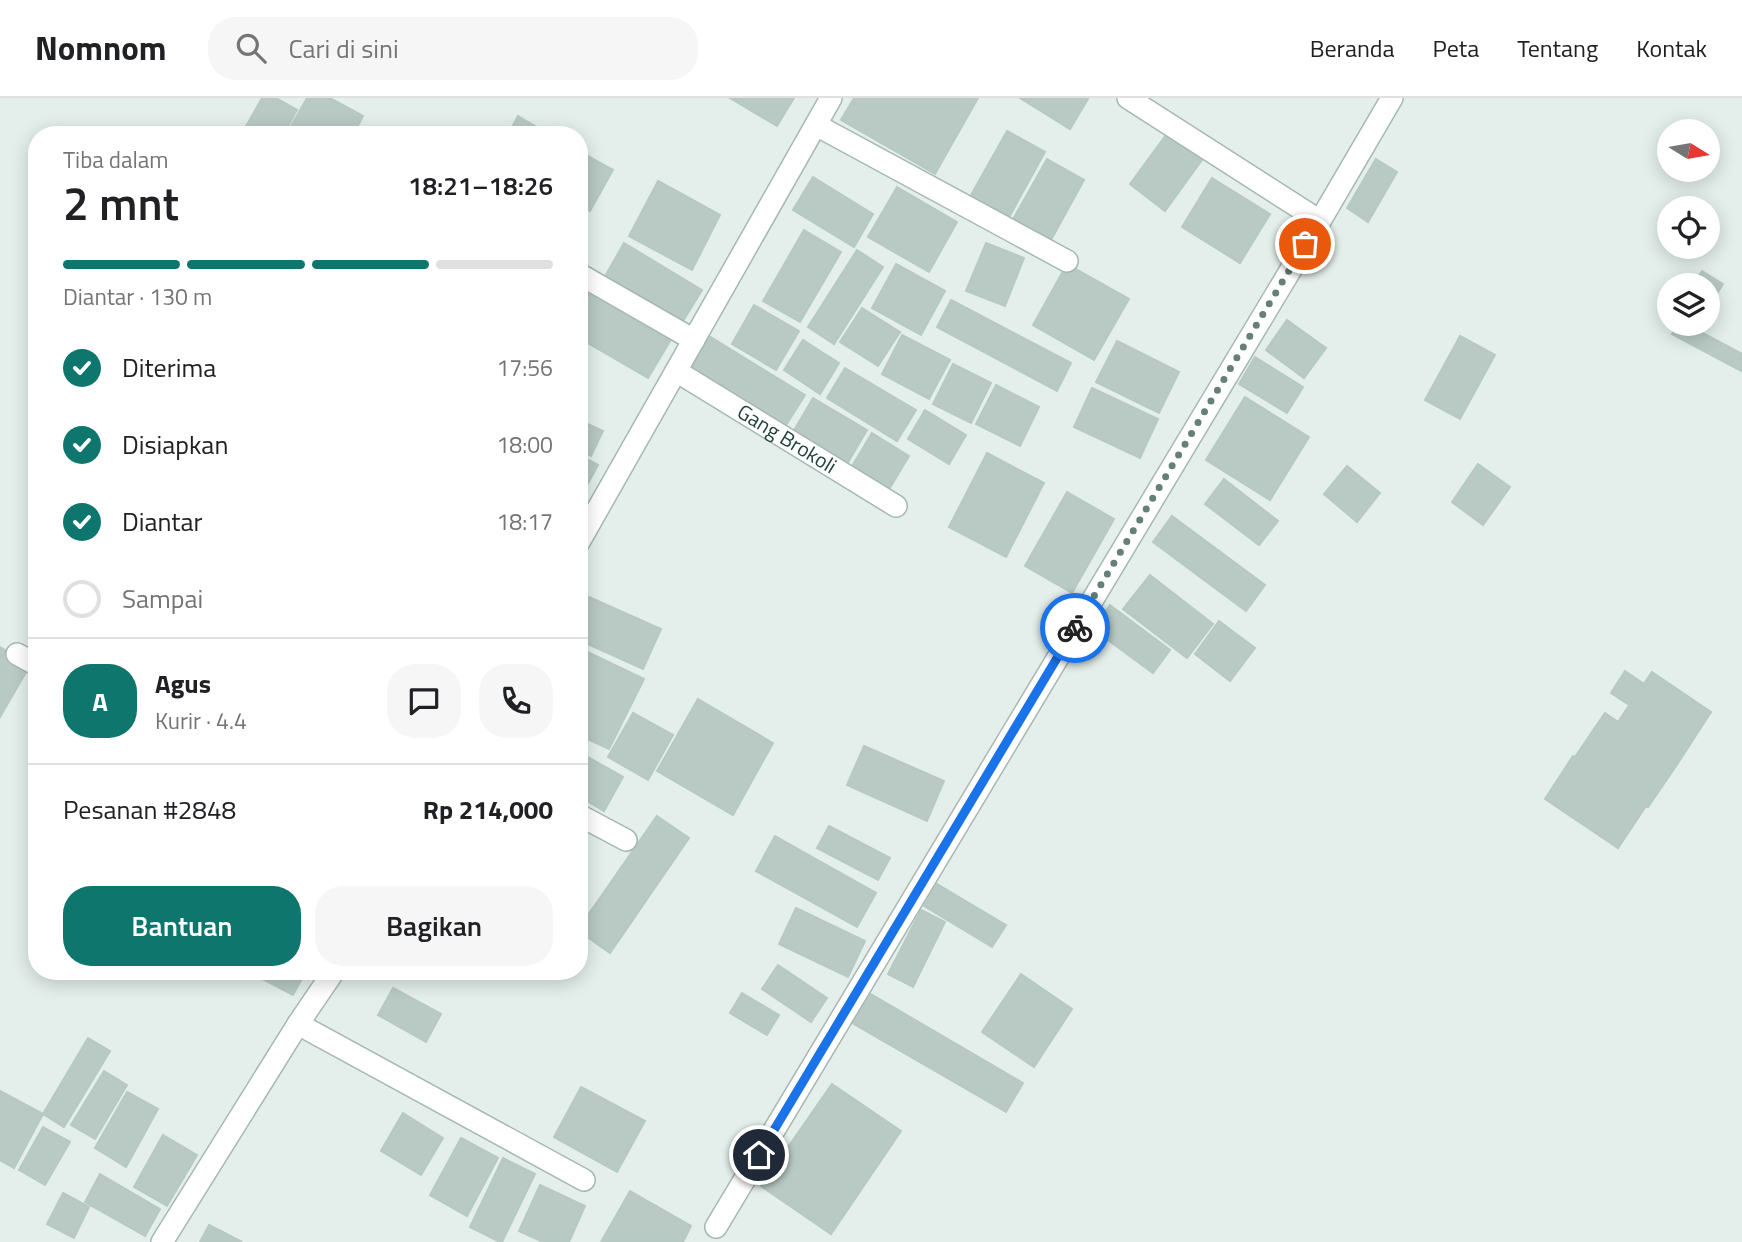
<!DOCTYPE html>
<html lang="id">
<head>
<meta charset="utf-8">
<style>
	:root { --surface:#fff; --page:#f6f6f6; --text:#202124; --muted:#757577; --line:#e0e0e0; --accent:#0f766e }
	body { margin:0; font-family:"Titillium Web",sans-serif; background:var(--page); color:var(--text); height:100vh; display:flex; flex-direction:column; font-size:26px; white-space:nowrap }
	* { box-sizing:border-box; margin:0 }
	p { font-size:23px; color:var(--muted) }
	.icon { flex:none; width:38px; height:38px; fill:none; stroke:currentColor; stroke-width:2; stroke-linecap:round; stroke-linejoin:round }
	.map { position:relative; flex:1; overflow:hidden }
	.sheet { position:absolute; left:28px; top:28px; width:560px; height:854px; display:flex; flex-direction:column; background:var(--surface); border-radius:28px; box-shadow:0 4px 18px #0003 }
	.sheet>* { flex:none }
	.needle { width:46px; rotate:101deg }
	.buttons { position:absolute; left:1657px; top:21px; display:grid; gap:14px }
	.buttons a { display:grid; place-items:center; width:63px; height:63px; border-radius:50%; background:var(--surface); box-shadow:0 4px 18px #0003; font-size:35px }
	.pin { position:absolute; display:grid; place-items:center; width:60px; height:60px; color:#fff; margin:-30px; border:4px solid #fff; border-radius:50%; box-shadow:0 2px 7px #0007 }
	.courier { position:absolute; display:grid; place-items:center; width:70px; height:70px; margin:-35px; border:5px solid #1a73e8; border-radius:50%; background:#fff; color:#222; box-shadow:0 2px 9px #0007 }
	.summary em { font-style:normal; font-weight:600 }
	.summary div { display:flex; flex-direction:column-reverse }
	.summary { display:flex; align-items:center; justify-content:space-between; height:119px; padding:0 35px }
	h1 { font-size:46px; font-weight:600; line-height:52px }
	.bar { display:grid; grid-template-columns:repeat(4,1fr); gap:10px 7px; align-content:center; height:84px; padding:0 35px }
	.bar i { height:9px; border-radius:5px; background:var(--line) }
	.bar .active { background:var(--accent) }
	.bar p { grid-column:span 4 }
	.line { display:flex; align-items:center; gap:18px; padding:0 35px; border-top:2px solid var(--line) }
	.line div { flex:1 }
	.round { display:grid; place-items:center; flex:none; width:74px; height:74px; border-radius:28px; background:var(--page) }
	ol { padding:0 35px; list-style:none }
	li { display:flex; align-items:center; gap:21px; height:77px }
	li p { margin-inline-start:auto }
	li .icon { padding:7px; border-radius:50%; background:var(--accent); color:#fff; stroke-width:4 }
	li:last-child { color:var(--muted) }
	li i { width:38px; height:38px; border:4px solid var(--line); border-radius:50% }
	.primary-button { display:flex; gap:14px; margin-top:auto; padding:14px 35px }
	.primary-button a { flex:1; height:80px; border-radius:28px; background:var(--accent); color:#fff; font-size:28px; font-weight:600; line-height:80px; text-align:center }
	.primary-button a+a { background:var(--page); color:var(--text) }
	header { display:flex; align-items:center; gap:42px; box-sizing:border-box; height:98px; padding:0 35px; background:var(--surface); border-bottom:2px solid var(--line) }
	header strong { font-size:33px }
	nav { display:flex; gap:38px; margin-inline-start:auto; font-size:24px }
	.search { width:490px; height:63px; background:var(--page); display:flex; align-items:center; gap:18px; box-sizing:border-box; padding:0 24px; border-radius:28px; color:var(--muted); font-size:26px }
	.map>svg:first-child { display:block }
</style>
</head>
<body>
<header>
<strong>Nomnom</strong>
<div class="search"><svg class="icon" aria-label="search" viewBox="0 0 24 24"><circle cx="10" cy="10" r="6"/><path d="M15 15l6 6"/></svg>Cari di sini</div>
<nav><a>Beranda</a><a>Peta</a><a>Tentang</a><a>Kontak</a></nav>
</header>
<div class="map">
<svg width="1742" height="1144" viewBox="0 0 1742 1144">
	<rect width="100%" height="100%" fill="#e4efeb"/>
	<path fill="#b9cac4" stroke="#b6c9c2" stroke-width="2" d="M262,0h14l21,12 -14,25h-31l-8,-5z
		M307,0h23l33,18 -10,19h-67z
		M730,0h64l-17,28z
		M854,0h124l-43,76 -94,-54z
		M1020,0h66l2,1 -18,30z
		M518,18l32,19h-42z
		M1172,29l35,26 -42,58 -35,-27z
		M1007,33l38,21 -37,67 -38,-22z
		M579,53l34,19 -23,41 -11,-6z
		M1047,61l37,21 -34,62 -38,-21z
		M1376,61l21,13 -29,50 -21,-14z
		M813,79l60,37 -19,33 -61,-37z
		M1212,80l58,36 -30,49 -58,-36z
		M658,83l62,34 -28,55 -63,-34z
		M897,89l60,35 -28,50 -61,-35z
		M804,132l37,22 -41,70 -37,-21z
		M624,145l78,47 -22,36 -77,-46z
		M986,145l38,15 -19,48 -39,-15z
		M857,152l26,17 -49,77 -26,-17z
		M896,166l49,27 -24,44 -49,-27z
		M1067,166l62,35 -35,61 -61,-35z
		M1702,173l21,13 -15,24v-23h-15z
		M579,191l91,52 -22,37 -69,-40z
		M951,202l120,63 -14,28 -120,-64z
		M754,207l45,26 -23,39 -44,-26z
		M862,210l38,24 -22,34 -38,-24z
		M1287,222l39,28 -22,30 -38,-28z
		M1678,226h8l56,30 -1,17 -69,-37z
		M902,237l48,25 -21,39 -47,-25z
		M709,238l96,59 -22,35 -95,-59z
		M1460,238l35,19 -35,64 -35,-19z
		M803,242l36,23 -19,31 -36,-24z
		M1117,243l62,31 -20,41 -63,-31z
		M1255,259l48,30 -16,26 -48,-29z
		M953,266l38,19 -20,40 -38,-19z
		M845,270l71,42 -19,31 -70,-43z
		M996,287l43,22 -19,39 -44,-22z
		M1092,290l66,31 -18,39 -66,-31z
		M1245,299l64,40 -39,63 -64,-40z
		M813,300l54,32 -24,41 -54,-32z
		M925,312l41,25 -17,29 -41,-25z
		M579,322l24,11 -12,25 -12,-5z
		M872,335l37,23 -24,40 -37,-23z
		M987,355l57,30 -38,74 -57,-30z
		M579,357l19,10 -19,35z
		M1478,366l32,23 -27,38 -31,-23z
		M1347,368l33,27 -23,29 -33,-28z
		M1224,381l54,42 -19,24 -54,-41z
		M1067,394l47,27 -42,74 -47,-27z
		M1172,418l93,69 -19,26 -93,-69z
		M1150,477l63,49 -26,34 -64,-49z
		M589,499l72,32 -18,40 -64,-29v-21z
		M1110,507l60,45 -17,23 -60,-44z
		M1219,523l36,27 -25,33 -35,-27z
		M0,549l30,18 -30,52z
		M579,550l65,31 -35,70 -30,-14z
		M1625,573l19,13 -15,21 -18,-12z
		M1652,574l59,40 -33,51 -60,-41z
		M698,601l75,44 -40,72 -76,-44z
		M633,615l40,22 -25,45 -40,-23z
		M1605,615l73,50 -30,44 -73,-50z
		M864,648l80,35 -17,40 -80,-36z
		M579,654l44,25 -19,34 -25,-15z
		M1573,658l73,50 -28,42 -73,-49z
		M657,718l32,22 -79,115 -31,-22v-3z
		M829,728l61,32 -12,22 -61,-32z
		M775,738l101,57 -19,34 -101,-56z
		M937,786l69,41 -14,22 -68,-41z
		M796,810l69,33 -17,36 -69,-33z
		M921,812l24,12 -32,65 -25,-13z
		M778,867l49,33 -16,24 -49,-33z
		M247,873h59l-13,24z
		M1021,876l51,35 -38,58 -52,-35z
		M393,890l48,26 -15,28 -48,-27z
		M742,895l37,22 -12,20 -37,-22z
		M869,895l154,90 -17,29 -154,-89z
		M88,940l22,13 -46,76 -21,-13z
		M104,973l23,14 -32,54 -24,-14z
		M832,986l69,47 -70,103 -70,-48z
		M581,989l64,34 -28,51 -63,-35z
		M0,993l43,23 -29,54 -14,-8z
		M127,994l31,17 -32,58 -31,-19z
		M403,1015l40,25 -22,37 -40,-24z
		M43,1029l27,15 -25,43 -26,-15z
		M163,1037l34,20 -30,51 -33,-19z
		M461,1040l37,20 -31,58 -37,-21z
		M503,1060l32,16 -33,68h-2l-30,-15z
		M100,1076l60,35 -15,27 -60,-34z
		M540,1087l45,21 -16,36h-26l-24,-11z
		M630,1093l61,35 -8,16h-82z
		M63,1095l26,14 -15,31 -27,-14z
		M209,1127l33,17h-42z"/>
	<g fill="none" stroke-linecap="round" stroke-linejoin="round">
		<g stroke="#a6b8b3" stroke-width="24">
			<g id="street">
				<path d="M1128,0l192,123"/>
				<path d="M816,27l251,136"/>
				<path d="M579,176l115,66"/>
				<path id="s1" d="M676,273l220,135"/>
				<path d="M579,444l252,-444"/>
				<path d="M17,556l20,11"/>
				<path d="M579,717l47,25"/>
				<path d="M298,926l286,156"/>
				<path d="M716,1129l604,-1006 72,-123"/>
				<path d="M162,1144l136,-218 36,-53"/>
			</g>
		</g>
		<use href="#street" stroke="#fff" stroke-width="21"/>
	</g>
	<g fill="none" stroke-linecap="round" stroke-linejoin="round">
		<path stroke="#667f79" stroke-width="7" stroke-dasharray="0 12.6" d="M1075,530l230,-384"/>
		<path stroke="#1a73e8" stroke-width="9" d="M759,1057l316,-527"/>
	</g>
	<g text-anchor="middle" stroke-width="5" stroke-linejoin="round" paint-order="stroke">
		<g font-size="21" fill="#22423c" stroke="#f5fbf8">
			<text dy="7" stroke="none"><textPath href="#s1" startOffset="130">Gang Brokoli</textPath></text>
		</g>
	</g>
</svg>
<div class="buttons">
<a><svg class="needle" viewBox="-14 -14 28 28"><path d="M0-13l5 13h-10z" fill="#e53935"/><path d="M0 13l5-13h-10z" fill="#757577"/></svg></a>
<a><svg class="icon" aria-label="locate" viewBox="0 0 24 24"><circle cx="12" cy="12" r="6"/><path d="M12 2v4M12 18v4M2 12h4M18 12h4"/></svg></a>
<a><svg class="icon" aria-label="layers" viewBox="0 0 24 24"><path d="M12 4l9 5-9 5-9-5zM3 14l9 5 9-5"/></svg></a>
</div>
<div class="pin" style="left:1305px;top:146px;background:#ea580c"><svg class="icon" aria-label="bag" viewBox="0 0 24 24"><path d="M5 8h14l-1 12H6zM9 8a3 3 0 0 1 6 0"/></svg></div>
<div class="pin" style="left:759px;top:1057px;background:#1f2937"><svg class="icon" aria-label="home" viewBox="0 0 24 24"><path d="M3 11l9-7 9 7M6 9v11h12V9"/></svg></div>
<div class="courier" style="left:1075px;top:530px"><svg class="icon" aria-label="bike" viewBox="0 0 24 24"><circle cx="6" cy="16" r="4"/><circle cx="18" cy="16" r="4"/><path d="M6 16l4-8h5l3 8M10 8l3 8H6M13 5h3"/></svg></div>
<section class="sheet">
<div class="summary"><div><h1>2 mnt</h1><p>Tiba dalam</p></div><em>18:21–18:26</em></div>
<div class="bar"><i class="active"></i><i class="active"></i><i class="active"></i><i></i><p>Diantar · 130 m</p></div>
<ol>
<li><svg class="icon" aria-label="check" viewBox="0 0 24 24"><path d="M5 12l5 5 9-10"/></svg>Diterima<p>17:56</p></li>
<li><svg class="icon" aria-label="check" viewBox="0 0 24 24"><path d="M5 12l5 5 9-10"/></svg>Disiapkan<p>18:00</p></li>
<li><svg class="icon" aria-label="check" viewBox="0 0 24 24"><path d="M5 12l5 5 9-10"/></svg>Diantar<p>18:17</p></li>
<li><i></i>Sampai</li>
</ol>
<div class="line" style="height:126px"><b class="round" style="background:var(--accent);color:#fff">A</b><div><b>Agus</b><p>Kurir · 4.4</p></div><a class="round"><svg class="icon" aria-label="chat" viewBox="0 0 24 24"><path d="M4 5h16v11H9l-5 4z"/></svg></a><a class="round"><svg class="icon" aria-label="phone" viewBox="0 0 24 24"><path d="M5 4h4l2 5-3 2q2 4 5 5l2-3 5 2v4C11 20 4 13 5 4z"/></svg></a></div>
<div class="line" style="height:91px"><div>Pesanan #2848</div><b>Rp 214,000</b></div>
<div class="primary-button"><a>Bantuan</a><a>Bagikan</a></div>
</section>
</div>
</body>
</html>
